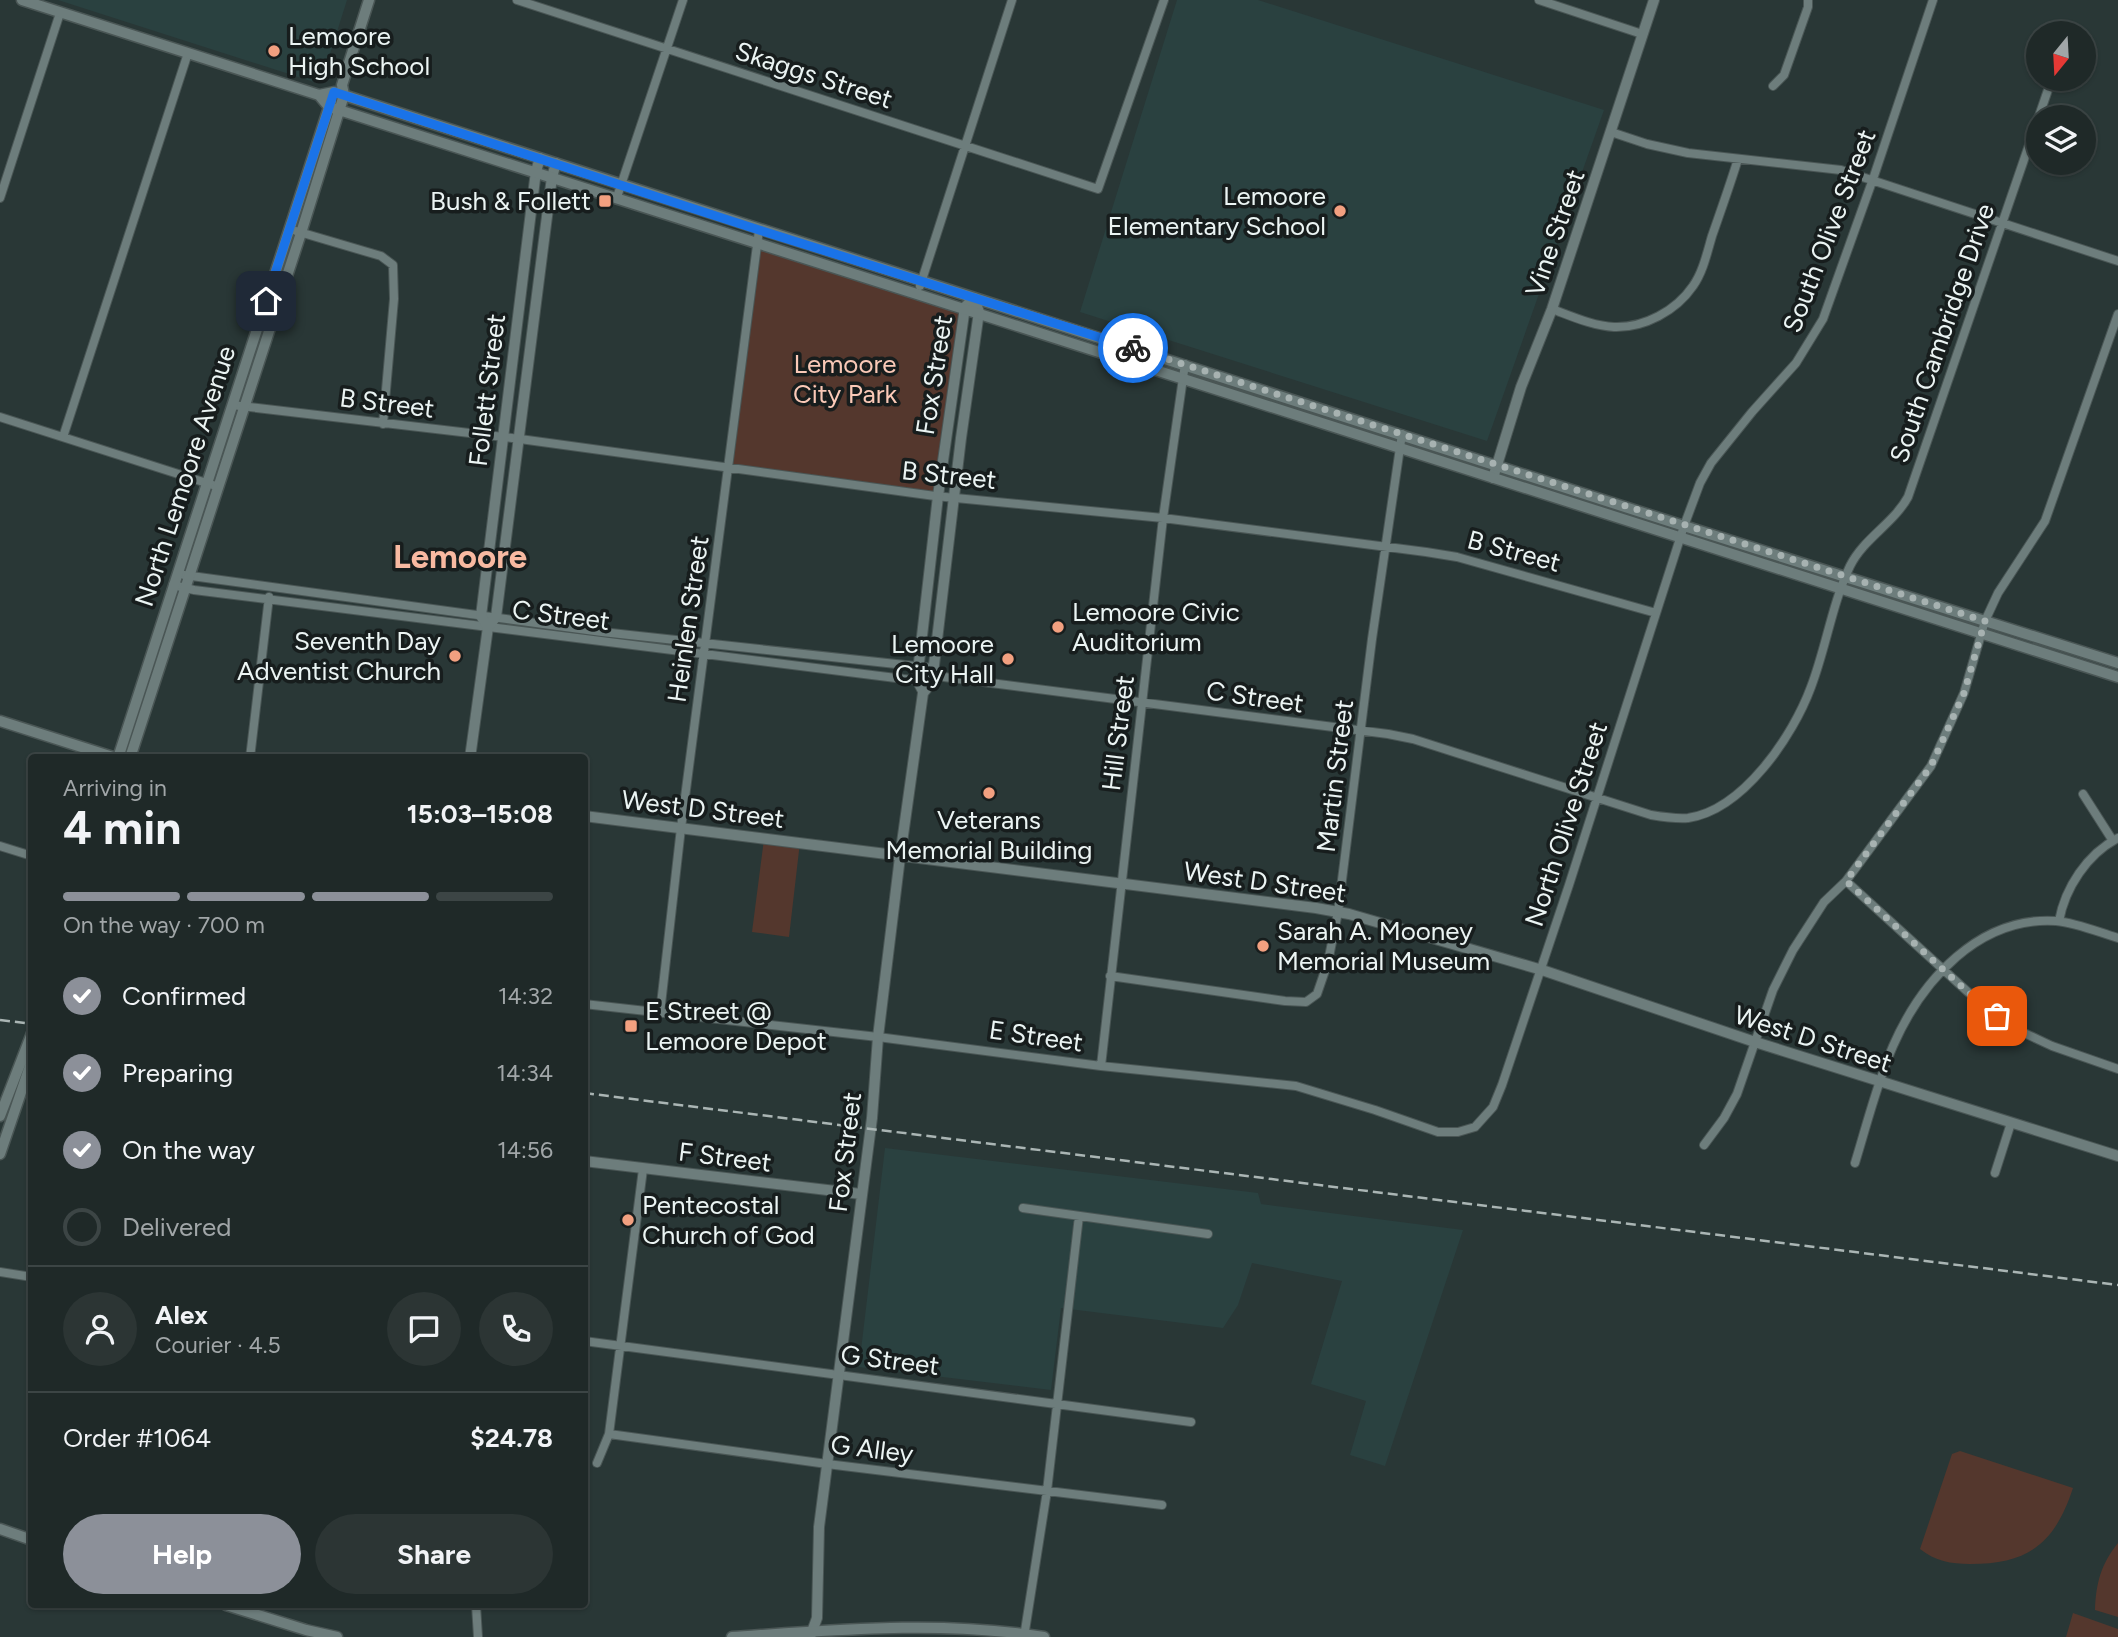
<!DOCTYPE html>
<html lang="en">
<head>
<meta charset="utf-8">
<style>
	:root { --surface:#1f2928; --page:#2c3534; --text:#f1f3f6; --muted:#a1a6a8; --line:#3c4545; --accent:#8c9099 }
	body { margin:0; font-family:Figtree,sans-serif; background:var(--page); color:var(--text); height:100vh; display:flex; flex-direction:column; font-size:26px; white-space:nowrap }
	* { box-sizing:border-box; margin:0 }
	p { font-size:23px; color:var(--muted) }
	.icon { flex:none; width:38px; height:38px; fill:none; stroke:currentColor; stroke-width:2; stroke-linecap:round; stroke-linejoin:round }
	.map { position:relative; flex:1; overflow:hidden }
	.details { position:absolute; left:28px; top:754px; width:560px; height:854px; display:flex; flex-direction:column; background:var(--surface); border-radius:7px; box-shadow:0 2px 5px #0004,0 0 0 2px var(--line) }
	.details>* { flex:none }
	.needle { width:46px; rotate:198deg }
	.controls { position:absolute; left:2026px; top:21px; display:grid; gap:14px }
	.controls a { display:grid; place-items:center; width:70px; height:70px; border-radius:50%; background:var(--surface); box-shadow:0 2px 5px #0004,0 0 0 2px var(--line); font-size:35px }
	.pin { position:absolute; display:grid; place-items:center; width:60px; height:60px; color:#fff; margin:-30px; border-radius:14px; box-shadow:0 4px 10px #0006 }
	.courier { position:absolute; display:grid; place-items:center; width:70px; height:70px; margin:-35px; border:5px solid #1a73e8; border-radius:50%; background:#fff; color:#222; box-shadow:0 2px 9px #0007 }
	.overview em { font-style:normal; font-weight:700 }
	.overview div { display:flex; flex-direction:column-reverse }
	.overview { display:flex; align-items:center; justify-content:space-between; height:119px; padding:0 35px }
	h1 { font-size:46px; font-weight:700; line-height:52px }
	.bar { display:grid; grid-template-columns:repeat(4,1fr); gap:10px 7px; align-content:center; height:84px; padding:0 35px }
	.bar i { height:9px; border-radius:5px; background:var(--line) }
	.bar .on { background:var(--accent) }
	.bar p { grid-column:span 4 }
	.line { display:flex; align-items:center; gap:18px; padding:0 35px; border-top:2px solid var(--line) }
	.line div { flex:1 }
	.round { display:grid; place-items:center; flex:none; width:74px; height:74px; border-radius:37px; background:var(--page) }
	ol { padding:0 35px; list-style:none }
	li { display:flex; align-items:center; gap:21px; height:77px }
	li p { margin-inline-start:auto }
	li .icon { padding:7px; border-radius:50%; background:var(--accent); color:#fff; stroke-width:4 }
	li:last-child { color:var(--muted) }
	li i { width:38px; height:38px; border:4px solid var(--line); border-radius:50% }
	.action { display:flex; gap:14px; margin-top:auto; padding:14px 35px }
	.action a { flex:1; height:80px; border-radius:42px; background:var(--accent); color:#fff; font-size:28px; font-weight:700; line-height:80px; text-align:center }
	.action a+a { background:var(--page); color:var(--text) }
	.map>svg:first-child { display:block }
</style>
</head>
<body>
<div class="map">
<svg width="2118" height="1637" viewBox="0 0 2118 1637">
	<rect width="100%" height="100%" fill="#293736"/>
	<path fill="#2a4140" d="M58,0h289l-24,76 -9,6z
		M1177,0h81l346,110 -117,331 -407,-129z
		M885,1148l373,45 3,11 202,26 -78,236 -35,-11 16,-54 -55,-17 31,-103 -90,-18 -14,42 -15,23 -162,-20 -10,82 -192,-23z"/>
	<path fill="#54372d" d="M759,243l206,64 -27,189 -209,-27z
		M764,839l36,3 -11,95 -37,-5z
		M1960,1451l113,37c-18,55 -44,76 -103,76 -19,0 -35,-3 -50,-15l32,-95z
		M2118,1543v74l-23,-7c1,-27 6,-46 23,-67z
		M2073,1613l45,16v8h-52z"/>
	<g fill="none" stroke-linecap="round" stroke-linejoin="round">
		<g stroke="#4a5655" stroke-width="10">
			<path id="minor" d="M517,0l581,189 66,-189
				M1539,0l103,34
				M1773,86l11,-11 24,-68v-7
				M1611,132l36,12 41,9 153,17 277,91
				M617,197l66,-197
				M0,198l60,-185
				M296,231l85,25 12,9 1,34 -11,125
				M920,286l92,-286
				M1552,309c19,7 41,17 62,18 30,1 62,-16 79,-41 10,-14 14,-33 19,-50 9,-26 18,-51 26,-77
				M232,405l288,34 415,57 228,22 263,34 31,5 199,56
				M0,417l219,70
				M63,437l125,-384
				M184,575l418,57 331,36 11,9 444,57 25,5 238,76c12,2 24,4 37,3 55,-8 105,-82 123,-131 15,-39 21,-83 39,-121 14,-28 43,-42 58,-69l142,-413
				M173,585l21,5 726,91
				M250,758l19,-161
				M2083,794l30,47
				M0,846l32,10
				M1846,881l123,112 28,23 23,15 32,15 66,23
				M2059,921c6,-33 28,-67 59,-83
				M1110,976l175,25 21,1 11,-8 11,-32 10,-50 34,-273 30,-205
				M584,1004l294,33 223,29 195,20 79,24 63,22h20l17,-5 18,-20 9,-22 67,-200 115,-359 16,-43 11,-20 41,-51 44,-49 27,-44 50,-140 60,-179
				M660,1013l21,-185 78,-598
				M1101,1066l62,-548 22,-154
				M1704,1145l20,-27 13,-24 36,-104 20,-40 31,-48 22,-21 85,-115 33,-73 21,-72 13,-28 47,-72 73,-207
				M1855,1163c12,-39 22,-80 38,-117 29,-66 86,-130 163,-125 21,2 42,11 62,17
				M1995,1173l16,-50
				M1023,1208l185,26
				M0,1272l32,5
				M584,1341l607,81
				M609,1434l218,30 335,41
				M597,1463l12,-29 34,-265
				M476,1605l2,32
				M1024,1637l23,-146 32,-275"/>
		</g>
		<g stroke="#4a5655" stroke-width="12">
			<path id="tertiary" d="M1493,478l28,-91 31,-78 102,-309
				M488,627l8,-10 56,-440 4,-14
				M470,758l18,-131 -7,-11 55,-445 4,-13
				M584,816l732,92 33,6 193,56 213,72 363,114
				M584,1161l277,33
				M810,1637l7,-19 2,-91 53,-409 6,-81 22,-180 23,-164 9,-11 29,-244 18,-126 -5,-14 -9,9 -27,189 -21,184 6,11"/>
		</g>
		<g stroke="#4a5655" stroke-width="13">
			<path id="secondary" d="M22,0l297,95 15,-3 1350,434 434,137
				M319,95l10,12 10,3c593,187 1186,379 1779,567
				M0,721l116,37
				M118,758l213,-657
				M130,758l171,-525 43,-138 -2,-10 27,-85
				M0,1116l32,-83
				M0,1154l32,-94
				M0,1529l32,11
				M226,1605l80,25 31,7
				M732,1637c103,-7 210,-17 312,0"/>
		</g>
		<use href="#minor" stroke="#6d7d7c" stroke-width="8"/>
		<use href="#tertiary" stroke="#6d7d7c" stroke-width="10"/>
		<use href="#secondary" stroke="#6d7d7c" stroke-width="10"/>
		<path stroke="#aab5b4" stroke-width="2.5" stroke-dasharray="10 5" stroke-linecap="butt" d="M0,1020l32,4
			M584,1093l1534,192"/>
	</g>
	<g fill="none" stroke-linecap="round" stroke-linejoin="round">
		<path stroke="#a7b2b1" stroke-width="7" stroke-dasharray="0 12.6" d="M1133,348l852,273 -21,72 -33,73 -85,115 123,112 28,23"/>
		<path stroke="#1a73e8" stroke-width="9" d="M266,301l68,-209 425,138 374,118"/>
	</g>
	<g fill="#f2a080" stroke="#171d1d" stroke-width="2.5">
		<circle cx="274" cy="51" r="7"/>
		<rect x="598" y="194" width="14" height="14" rx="3.5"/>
		<circle cx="1340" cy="211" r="7"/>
		<circle cx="1058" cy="627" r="7"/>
		<circle cx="455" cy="656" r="7"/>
		<circle cx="1008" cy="659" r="7"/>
		<circle cx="989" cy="793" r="7"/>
		<circle cx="1263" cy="946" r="7"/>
		<rect x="624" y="1019" width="14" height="14" rx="3.5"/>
		<circle cx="628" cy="1220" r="7"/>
	</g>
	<g text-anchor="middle" stroke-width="7" stroke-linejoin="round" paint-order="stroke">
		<g font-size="26" fill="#ebf4f3" stroke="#171d1d" text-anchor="start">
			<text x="288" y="45">Lemoore<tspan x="288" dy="30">High School</tspan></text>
			<text x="1326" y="205" text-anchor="end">Lemoore<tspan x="1326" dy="30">Elementary School</tspan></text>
			<text x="591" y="210" text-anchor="end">Bush &amp; Follett</text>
			<text x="1072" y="621">Lemoore Civic<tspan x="1072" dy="30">Auditorium</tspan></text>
			<text x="441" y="650" text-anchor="end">Seventh Day<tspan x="441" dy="30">Adventist Church</tspan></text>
			<text x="994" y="653" text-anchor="end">Lemoore<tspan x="994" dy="30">City Hall</tspan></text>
			<text x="989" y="829" text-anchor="middle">Veterans<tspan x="989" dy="30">Memorial Building</tspan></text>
			<text x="1277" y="940">Sarah A. Mooney<tspan x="1277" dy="30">Memorial Museum</tspan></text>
			<text x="645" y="1020">E Street @<tspan x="645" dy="30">Lemoore Depot</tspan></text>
			<text x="642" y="1214">Pentecostal<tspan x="642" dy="30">Church of God</tspan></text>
		</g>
		<g font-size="26" fill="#ebf4f3" stroke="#171d1d">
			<text transform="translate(814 75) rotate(18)" y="9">Skaggs Street</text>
			<text transform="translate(1829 231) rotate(-69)" y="9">South Olive Street</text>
			<text transform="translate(1555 233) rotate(-71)" y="9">Vine Street</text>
			<text transform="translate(1942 333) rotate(-71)" y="9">South Cambridge Drive</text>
			<text transform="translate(934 375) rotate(-81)" y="9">Fox Street</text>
			<text transform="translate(487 390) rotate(-83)" y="9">Follett Street</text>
			<text transform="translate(387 403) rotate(7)" y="9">B Street</text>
			<text transform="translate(949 475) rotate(6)" y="9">B Street</text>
			<text transform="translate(185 476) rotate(-72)" y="9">North Lemoore Avenue</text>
			<text transform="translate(1514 551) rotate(15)" y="9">B Street</text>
			<text transform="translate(561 615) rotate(7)" y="9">C Street</text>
			<text transform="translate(688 619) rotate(-82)" y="9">Heinlen Street</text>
			<text transform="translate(1255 697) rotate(8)" y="9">C Street</text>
			<text transform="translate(1118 733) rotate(-83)" y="9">Hill Street</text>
			<text transform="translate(1335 776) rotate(-83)" y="9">Martin Street</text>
			<text transform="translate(703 809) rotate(7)" y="9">West D Street</text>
			<text transform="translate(1566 824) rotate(-72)" y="9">North Olive Street</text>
			<text transform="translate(1265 882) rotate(8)" y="9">West D Street</text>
			<text transform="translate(1036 1036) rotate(8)" y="9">E Street</text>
			<text transform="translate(1813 1039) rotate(18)" y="9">West D Street</text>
			<text transform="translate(845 1152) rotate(-83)" y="9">Fox Street</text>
			<text transform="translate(725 1157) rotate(7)" y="9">F Street</text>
			<text transform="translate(890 1360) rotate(7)" y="9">G Street</text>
			<text transform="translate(872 1449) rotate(7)" y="9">G Alley</text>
		</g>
		<g font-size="26" fill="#fac9b7" stroke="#171d1d">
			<text x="845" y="373">Lemoore<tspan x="845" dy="30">City Park</tspan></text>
		</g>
		<g font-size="33" font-weight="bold" fill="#f8b9a1" stroke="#171d1d">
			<text x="460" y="568">Lemoore</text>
		</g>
	</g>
</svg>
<div class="controls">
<a><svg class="needle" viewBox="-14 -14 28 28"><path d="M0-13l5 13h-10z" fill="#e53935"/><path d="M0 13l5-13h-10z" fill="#a1a6a8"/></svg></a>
<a><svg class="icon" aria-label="layers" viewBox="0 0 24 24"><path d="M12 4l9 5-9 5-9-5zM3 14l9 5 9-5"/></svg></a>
</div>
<div class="pin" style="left:1997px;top:1016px;background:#ea580c"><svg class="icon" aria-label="bag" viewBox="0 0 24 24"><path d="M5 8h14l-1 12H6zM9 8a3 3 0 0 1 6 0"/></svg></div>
<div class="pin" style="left:266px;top:301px;background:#1f2937"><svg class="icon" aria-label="home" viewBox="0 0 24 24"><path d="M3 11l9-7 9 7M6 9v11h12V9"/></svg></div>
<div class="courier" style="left:1133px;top:348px"><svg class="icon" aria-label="bike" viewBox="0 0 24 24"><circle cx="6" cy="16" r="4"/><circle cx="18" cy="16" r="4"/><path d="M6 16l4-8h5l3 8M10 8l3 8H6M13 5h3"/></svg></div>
<section class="details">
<div class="overview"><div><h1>4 min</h1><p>Arriving in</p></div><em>15:03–15:08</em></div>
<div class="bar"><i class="on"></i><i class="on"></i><i class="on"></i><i></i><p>On the way · 700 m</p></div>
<ol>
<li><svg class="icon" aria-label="check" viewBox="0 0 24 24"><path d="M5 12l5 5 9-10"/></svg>Confirmed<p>14:32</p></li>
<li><svg class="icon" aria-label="check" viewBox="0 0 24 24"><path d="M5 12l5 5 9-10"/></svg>Preparing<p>14:34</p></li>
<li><svg class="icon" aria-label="check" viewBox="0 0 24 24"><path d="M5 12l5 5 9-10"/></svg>On the way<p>14:56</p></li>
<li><i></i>Delivered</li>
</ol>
<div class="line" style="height:126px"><a class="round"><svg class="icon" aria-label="person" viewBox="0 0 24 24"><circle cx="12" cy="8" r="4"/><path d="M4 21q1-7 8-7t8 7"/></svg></a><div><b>Alex</b><p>Courier · 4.5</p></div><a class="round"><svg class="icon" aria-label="chat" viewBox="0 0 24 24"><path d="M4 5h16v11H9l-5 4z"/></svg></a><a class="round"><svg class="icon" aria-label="phone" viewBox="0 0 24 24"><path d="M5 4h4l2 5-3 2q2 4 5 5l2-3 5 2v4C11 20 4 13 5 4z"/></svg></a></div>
<div class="line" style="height:91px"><div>Order #1064</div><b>$24.78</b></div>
<div class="action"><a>Help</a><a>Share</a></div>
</section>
</div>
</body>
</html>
